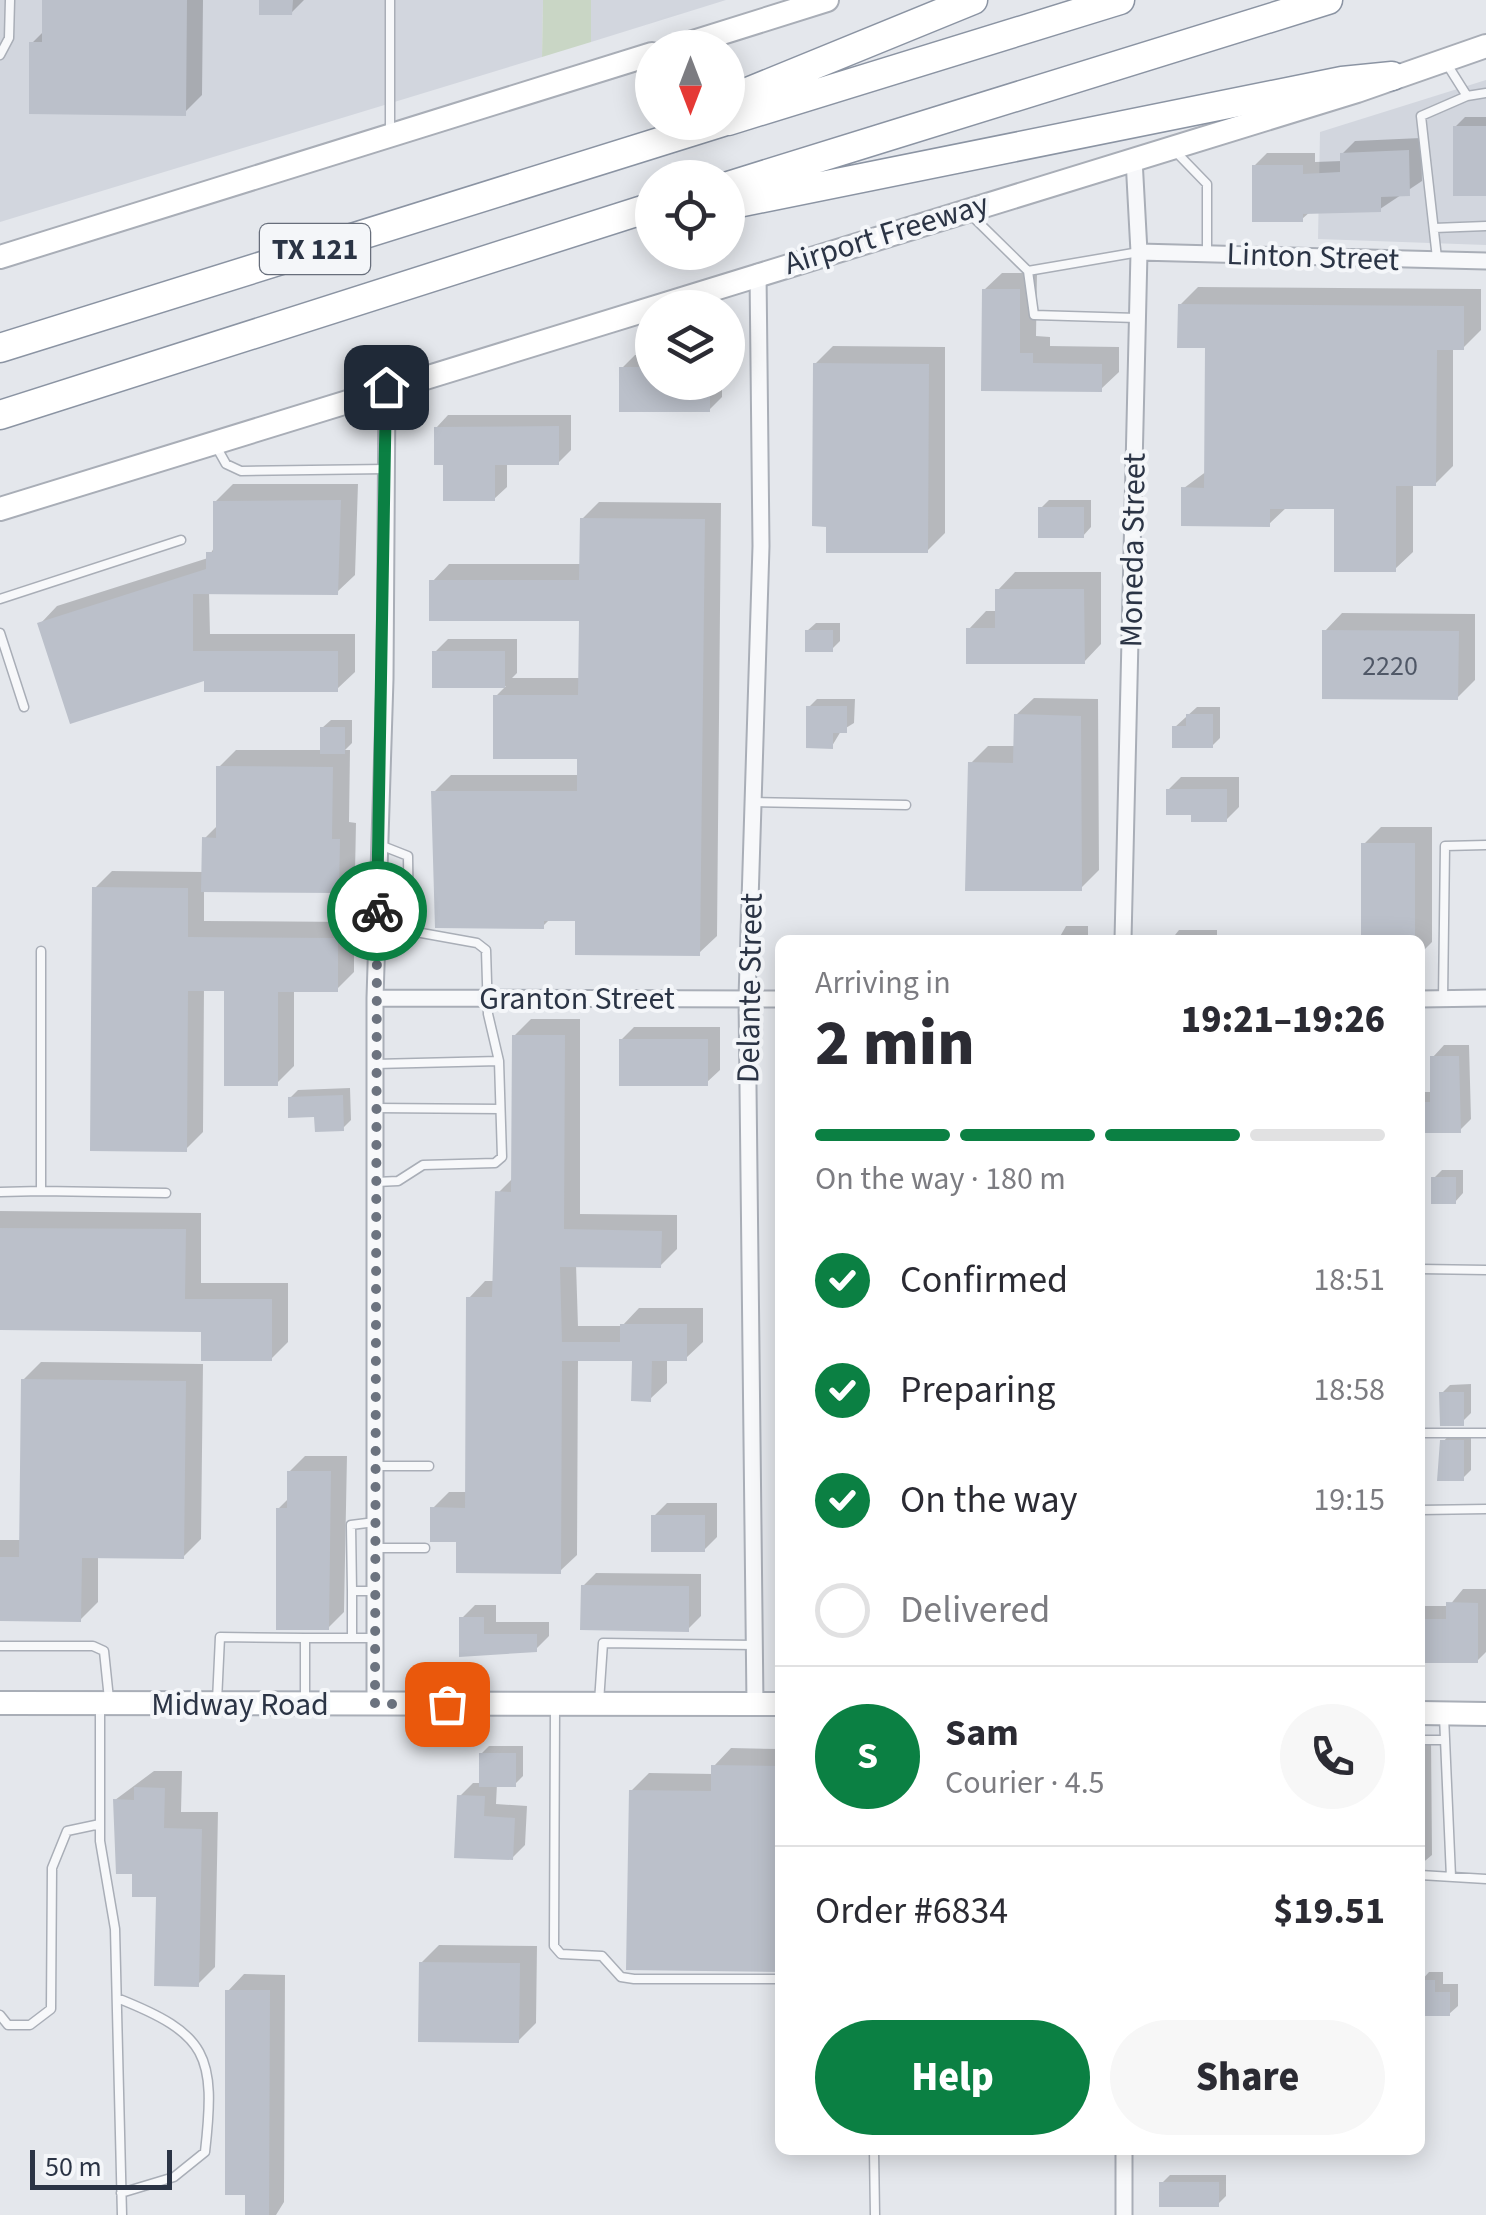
<!DOCTYPE html>
<html lang="en">
<head>
<meta charset="utf-8">
<style>
	:root { --surface:#fff; --page:#f7f7f7; --text:#2b2b33; --muted:#7c7c81; --line:#e1e1e2; --accent:#0b8043 }
	body { margin:0; font-family:"Source Sans 3",sans-serif; background:var(--page); color:var(--text); height:100vh; display:flex; flex-direction:column; font-size:38px; white-space:nowrap }
	* { box-sizing:border-box; margin:0 }
	p { font-size:32px; color:var(--muted) }
	.icon { flex:none; width:55px; height:55px; fill:none; stroke:currentColor; stroke-width:2; stroke-linecap:round; stroke-linejoin:round }
	.map { position:relative; flex:1; overflow:hidden }
	.details { position:absolute; left:775px; top:935px; width:650px; height:1220px; display:flex; flex-direction:column; background:var(--surface); border-radius:15px; box-shadow:0 5px 25px #0003 }
	.details>* { flex:none }
	.needle { width:65px; rotate:180deg }
	.controls { position:absolute; left:635px; top:30px; display:grid; gap:20px }
	.controls a { display:grid; place-items:center; width:110px; height:110px; border-radius:50%; background:var(--surface); box-shadow:0 5px 25px #0003; font-size:50px }
	.scale { position:absolute; left:30px; bottom:25px; width:142px; box-sizing:border-box; padding-left:10px; border:5px solid #2b3445; border-top:0; font-size:28px; line-height:35px; white-space:nowrap; color:#2b3445; -webkit-text-stroke:8px #f4f6f9; paint-order:stroke }
	.pin { position:absolute; display:grid; place-items:center; width:85px; height:85px; color:#fff; margin:-42px; border-radius:20px; box-shadow:0 5px 15px #0006 }
	.courier { position:absolute; display:grid; place-items:center; width:100px; height:100px; margin:-50px; border:8px solid #0b8043; border-radius:50%; background:#fff; color:#222; box-shadow:0 2px 12px #0007 }
	.summary em { font-style:normal; font-weight:800 }
	.summary div { display:flex; flex-direction:column-reverse }
	.summary { display:flex; align-items:center; justify-content:space-between; height:170px; padding:0 40px }
	h1 { font-size:65px; font-weight:800; line-height:75px }
	.bar { display:grid; grid-template-columns:repeat(4,1fr); gap:15px 10px; align-content:center; height:120px; padding:0 40px }
	.bar i { height:12px; border-radius:8px; background:var(--line) }
	.bar .selected { background:var(--accent) }
	.bar p { grid-column:span 4 }
	.line { display:flex; align-items:center; gap:25px; padding:0 40px; border-top:2px solid var(--line) }
	.line div { flex:1 }
	.round { display:grid; place-items:center; flex:none; width:105px; height:105px; border-radius:52px; background:var(--page) }
	ol { padding:0 40px; list-style:none }
	li { display:flex; align-items:center; gap:30px; height:110px }
	li p { margin-inline-start:auto }
	li .icon { padding:10px; border-radius:50%; background:var(--accent); color:#fff; stroke-width:4 }
	li:last-child { color:var(--muted) }
	li i { width:55px; height:55px; border:5px solid var(--line); border-radius:50% }
	.primary-button { display:flex; gap:20px; margin-top:auto; padding:20px 40px }
	.primary-button a { flex:1; height:115px; border-radius:60px; background:var(--accent); color:#fff; font-size:40px; font-weight:800; line-height:115px; text-align:center }
	.primary-button a+a { background:var(--page); color:var(--text) }
	.map>svg:first-child { display:block }
</style>
</head>
<body>
<div class="map">
<svg width="1486" height="2215" viewBox="0 0 1486 2215">
	<rect width="100%" height="100%" fill="#e4e7ec"/>
	<path fill="#d2d6de" d="M0,0h543l-1,57 -542,165z
		M591,0h135l-135,42z
		M1486,80v165l-168,-6 2,-107z"/>
	<path fill="#c9d6c5" d="M543,0h48v42l-49,15z"/>
	<path fill="#0003" d="M45,0h158l-1,95 -18,18 -152,-70 13,-13z
		M262,0h42l-13,13z
		M1465,117h21v77l-31,-67z
		M1421,138l1,43 -42,28 -70,3 -8,7 -48,-53 13,-13h48v9l27,-1v-7l13,-13z
		M1002,273h35l-1,63 14,1v9l69,1v25l-18,17 -117,-1v-98z
		M1198,287l283,2v41l-18,18h-10v118l-18,18h-22v68l-18,17 -59,-62h-49l-18,17 -85,-36 23,-17v-126l-27,-40z
		M833,346l112,1v186l-18,18 -112,-187z
		M635,355h17v27h70v15l-13,13 -87,-42z
		M448,415h123v35l-13,13h-51v24l-13,12 -49,-36 -9,-35z
		M233,484h125l-3,91 -18,17h-128l1,42h145v38l-18,17 -130,-12 -167,-53 17,-18 151,-48 7,-12v-44z
		M1049,500h42v27l-8,9 -42,-28z
		M599,502l122,1 -4,433 -18,17 -121,-34h-28l-7,7 -109,-134 17,-17h128l1,-19 -84,-60 10,-10h-71v-34l13,-13h69v34l-5,5h68l1,-60 -149,-36 17,-18h133v-45z
		M1015,572h86v72l-17,18 -115,-33 17,-18h12v-21z
		M1342,613l133,1v66l-18,18 -132,-67z
		M816,623h24v18l-8,8 -25,-18z
		M1034,698l64,1 1,171 -18,18 -111,-124 18,-18h28v-31z
		M817,699h38l-1,24 -13,8 -9,15 -23,-39z
		M1197,707h23v31l-8,8 -37,-19z
		M331,720h21v23l-7,7h5l-1,72 7,1 -1,50 -17,18 -134,-2v32l150,1v50l-17,17h-43v77l-17,17 -51,-94 -22,-1 -1,144 -17,17 -91,-261 17,-17 92,1 1,-34 13,-13 1,-58 17,-17h86v-22z
		M1181,777h58v30l-13,13 -32,-8 -26,-22z
		M1381,827h51v115l-12,12v-14h-56v-96z
		M1066,926h22v14h-30z
		M1179,930h38v10h-46z
		M531,1019h49v195l97,1v34l-17,17 -84,-2 2,62h44l17,-18h64v34l-17,16h-19v25l-17,16 -15,-41h-57l-1,197 -17,16 -101,-31 -26,-32 16,-16h19l1,-194 16,-17h10l3,-88 16,-16v-141z
		M634,1027h86v43l-14,13 -85,-43z
		M1444,1045h25l2,74 -11,11h-40v-38h13v-35z
		M350,1088l1,32 -8,8 -53,-30 8,-8z
		M1442,1170h21v23l-8,9 -21,-24z
		M0,1211l201,2v70h87v59l-17,17 -67,-29 -204,-2z
		M41,1362l162,2 -2,175 -18,18 -85,-1v46l-18,18 -80,-1v-79h21l2,-160z
		M1471,1384v29l-8,8 -21,-28 8,-8z
		M1451,1433h20v37l-8,8 -20,-36z
		M305,1456h42l-3,156 -16,16 -50,-119 11,-11v-26z
		M667,1503h50v34l-13,13 -50,-34z
		M596,1573l105,1v42l-13,13 -105,-43z
		M1420,1579l2,27h27l14,-17h23v63l-9,9h-57z
		M475,1605h21v17h53v14l-13,13 -74,6v-37z
		M1420,1739h11l1,116 -12,10z
		M489,1746h34v30l-8,8h-18l-1,20 31,2 -2,39 -13,13 -52,-62 13,-13h8v-29z
		M731,1748l49,1v220l-149,-178 18,-18 65,1v-8z
		M154,1771h28l-1,41h37l-3,155 -17,17 -40,-89 -23,-24 -20,-71z
		M439,1945l98,1 -1,77 -18,18 -97,-78z
		M1429,1972h14v12h15v22l-9,8 -28,-33z
		M244,1974l41,1 -1,227 -8,13h-29l-19,-224z
		M1170,2175h56v21l-8,8 -56,-21z"/>
	<path fill="#bbc0ca" d="M42,0h145l-1,116 -157,-2v-72h13z
		M259,0h34l-1,15h-33z
		M1453,126h33v70h-33z
		M1409,150l1,46 -29,1v15l-78,2v8h-51v-57h51v9l37,-2v-19z
		M982,289h38v64h13v10l69,1v28l-121,-1z
		M1178,304l286,2v44h-27l-1,136h-40v86h-62v-63h-64v18l-89,-1v-39l23,1 1,-140h-28z
		M813,363l116,1 -1,189h-102v-26l-14,-1z
		M619,367h33v15h58v30h-91z
		M559,426v39h-64v36h-52v-36h-9v-38z
		M341,500l-3,95 -145,-1v57h145v41h-134v-11l-134,43 -33,-101 169,-54v-17h7v-51z
		M1038,507h46v31h-46z
		M580,518l125,1 -5,437 -125,-1v-34h-31v8l-109,-1 -4,-137h146v-32h-84v-64h85l1,-74h-150v-41h150z
		M995,589h89l1,75h-119v-36h29z
		M805,630h28v22h-28z
		M1322,630l137,1 -1,69 -136,-1z
		M432,651h73v37h-73z
		M806,706h41v27h-14v16l-27,-1z
		M1014,714l67,2 1,175h-117l3,-129 45,1z
		M1186,714h27v34h-41v-22h14z
		M320,727h25v27h-25z
		M216,766l117,1 -1,72h8l-1,54 -138,-1 1,-55 14,1z
		M1166,789h61v33h-36v-7h-25z
		M1361,843h54v97h-54z
		M92,887l96,1v49l150,1v54h-60v94h-54v-95h-36l-1,161 -97,-1z
		M512,1035h53l-1,194 98,2 -1,37 -101,-1 2,75h58v-18h67v37h-35l-1,41 -20,-1 1,-40h-70l-1,213 -105,-1v-31h-26v-35l35,1 1,-211h26l3,-106 16,1z
		M619,1039h89v47h-89z
		M1430,1056h29l2,77h-41v-31h10z
		M343,1095l1,36 -29,1 -1,-15 -26,1v-21z
		M1431,1177h25v27h-25z
		M0,1228l186,1 -1,70h87v62h-71v-29l-201,-2z
		M21,1379l165,2 -2,178 -102,-1 -1,64 -81,-1v-64h19z
		M1439,1392h25v34h-24z
		M1440,1440h24v41h-27z
		M287,1471h44l-2,159h-53v-122h11z
		M651,1515h54v37h-54z
		M581,1585l108,1v46l-109,-2z
		M1446,1602l32,1v60h-53v-44h21z
		M459,1617h25v17h53v18l-78,5z
		M479,1753h37v34h-37z
		M711,1765l69,1v206l-154,-2 3,-180 82,1z
		M134,1787l31,1 -1,40 38,1 -3,158 -45,-1 2,-89h-24v-23h-16l-3,-75 21,1z
		M457,1795l28,1 -1,20 31,2 -2,42 -59,-2z
		M419,1962l101,1 -1,80 -101,-1z
		M1420,1980h15v12h15v24h-30z
		M225,1990h45l-1,225h-24v-20h-20z
		M1159,2182h60v25h-60z"/>
	<g fill="none" stroke-linecap="round" stroke-linejoin="round">
		<g stroke="#a9aeb7" stroke-width="11">
			<path id="lane" d="M0,55l9,-17 1,-38
				M1467,96l19,-3
				M390,130v-130
				M1175,151l32,33v70
				M972,216l56,55 6,44 103,3
				M1434,228l52,-2
				M1437,258l-16,-142 46,-20 -17,-27
				M1028,271l111,-19
				M217,448l9,16 15,7 145,-2
				M0,599l181,-59
				M0,633l24,74
				M753,802l153,3
				M380,845l28,11 1,75
				M1443,999l2,-153 41,-1
				M375,1064l124,-3
				M375,1108l125,1
				M376,1182l22,-1 25,-16 72,-2 7,-6 -3,-96 -11,-47 -2,-64 -9,-7 -100,-18
				M41,1191l125,2
				M0,1192l41,-1v-240
				M1420,1269l66,1
				M1420,1433h66
				M375,1466h54
				M1420,1510l66,-1
				M375,1522l-24,3 1,66h23
				M375,1548h50
				M352,1591v47h23
				M0,1646h93l11,5 5,48
				M217,1701l3,-64 85,1
				M305,1702v-64h47
				M599,1702l4,-59 151,2
				M100,1708v133l15,88 7,286
				M555,1709l-1,237 7,8 41,2 19,21 13,2h146
				M1444,1716l7,161
				M1420,1740h25
				M1420,1875l66,4
				M117,1998c91,36 99,57 88,154l-31,25 -53,16
				M0,2015l8,10h22l21,-16 1,-141 15,-37 33,-7
				M874,2150l1,65"/>
		</g>
		<g stroke="#a9aeb7" stroke-width="19">
			<path id="street" d="M1139,252l347,9
				M1123,940l16,-688 -5,-93
				M375,998l405,1
				M1420,999l66,-1
				M375,1704v-706l10,-319 2,-292
				M755,1704l-8,-706 14,-452 -3,-274
				M1124,2215v-65"/>
		</g>
		<g stroke="#a9aeb7" stroke-width="26">
			<path id="secondary" d="M674,48l153,-48
				M0,257l652,-203
				M0,509l1357,-418 129,-45
				M0,1703l780,1
				M1420,1713l66,1"/>
		</g>
		<g stroke="#8b94a3" stroke-width="31">
			<path id="highway" d="M728,100l245,-100
				M728,121l392,-121
				M728,186l600,-186
				M728,205l614,-124 50,-5
				M0,348l723,-226
				M0,415l652,-208"/>
		</g>
		<use href="#lane" stroke="#f7f8fa" stroke-width="8"/>
		<use href="#street" stroke="#f7f8fa" stroke-width="15"/>
		<use href="#secondary" stroke="#fff" stroke-width="22"/>
		<use href="#highway" stroke="#fff" stroke-width="28"/>
	</g>
	<g fill="none" stroke-linecap="round" stroke-linejoin="round">
		<path stroke="#6c737f" stroke-width="10" stroke-dasharray="0 18" d="M377,911l-2,793h72"/>
		<path stroke="#0b8043" stroke-width="12" d="M377,911l9,-524"/>
	</g>
	<g text-anchor="middle" stroke-width="8" stroke-linejoin="round" paint-order="stroke">
		<g font-size="28" fill="#4f5766">
			<text x="1390" y="675">2220</text>
		</g>
		<rect fill="#f4f6f9" stroke="#676e7b" stroke-width="2.5" x="260" y="224" width="110" height="50" rx="8"/>
		<g font-size="30" font-weight="bold" fill="#2b3445">
			<text x="315" y="259">TX 121</text>
		</g>
		<g font-size="32" fill="#2b3445" stroke="#f4f6f9">
			<text transform="translate(886 233) rotate(-17)" y="11">Airport Freeway</text>
			<text transform="translate(1313 256) rotate(2)" y="11">Linton Street</text>
			<text transform="translate(1132 550) rotate(-89)" y="11">Moneda Street</text>
			<text transform="translate(749 988) rotate(-89)" y="11">Delante Street</text>
			<text x="577" y="1009">Granton Street</text>
			<text x="240" y="1715">Midway Road</text>
		</g>
	</g>
</svg>
<div class="controls">
<a><svg class="needle" viewBox="-14 -14 28 28"><path d="M0-13l5 13h-10z" fill="#e53935"/><path d="M0 13l5-13h-10z" fill="#7c7c81"/></svg></a>
<a><svg class="icon" aria-label="locate" viewBox="0 0 24 24"><circle cx="12" cy="12" r="6"/><path d="M12 2v4M12 18v4M2 12h4M18 12h4"/></svg></a>
<a><svg class="icon" aria-label="layers" viewBox="0 0 24 24"><path d="M12 4l9 5-9 5-9-5zM3 14l9 5 9-5"/></svg></a>
</div>
<div class="scale">50 m</div>
<div class="pin" style="left:447px;top:1704px;background:#ea580c"><svg class="icon" aria-label="bag" viewBox="0 0 24 24"><path d="M5 8h14l-1 12H6zM9 8a3 3 0 0 1 6 0"/></svg></div>
<div class="pin" style="left:386px;top:387px;background:#1f2937"><svg class="icon" aria-label="home" viewBox="0 0 24 24"><path d="M3 11l9-7 9 7M6 9v11h12V9"/></svg></div>
<div class="courier" style="left:377px;top:911px"><svg class="icon" aria-label="bike" viewBox="0 0 24 24"><circle cx="6" cy="16" r="4"/><circle cx="18" cy="16" r="4"/><path d="M6 16l4-8h5l3 8M10 8l3 8H6M13 5h3"/></svg></div>
<section class="details">
<div class="summary"><div><h1>2 min</h1><p>Arriving in</p></div><em>19:21–19:26</em></div>
<div class="bar"><i class="selected"></i><i class="selected"></i><i class="selected"></i><i></i><p>On the way · 180 m</p></div>
<ol>
<li><svg class="icon" aria-label="check" viewBox="0 0 24 24"><path d="M5 12l5 5 9-10"/></svg>Confirmed<p>18:51</p></li>
<li><svg class="icon" aria-label="check" viewBox="0 0 24 24"><path d="M5 12l5 5 9-10"/></svg>Preparing<p>18:58</p></li>
<li><svg class="icon" aria-label="check" viewBox="0 0 24 24"><path d="M5 12l5 5 9-10"/></svg>On the way<p>19:15</p></li>
<li><i></i>Delivered</li>
</ol>
<div class="line" style="height:180px"><b class="round" style="background:var(--accent);color:#fff">S</b><div><b>Sam</b><p>Courier · 4.5</p></div><a class="round"><svg class="icon" aria-label="phone" viewBox="0 0 24 24"><path d="M5 4h4l2 5-3 2q2 4 5 5l2-3 5 2v4C11 20 4 13 5 4z"/></svg></a></div>
<div class="line" style="height:130px"><div>Order #6834</div><b>$19.51</b></div>
<div class="primary-button"><a>Help</a><a>Share</a></div>
</section>
</div>
</body>
</html>
